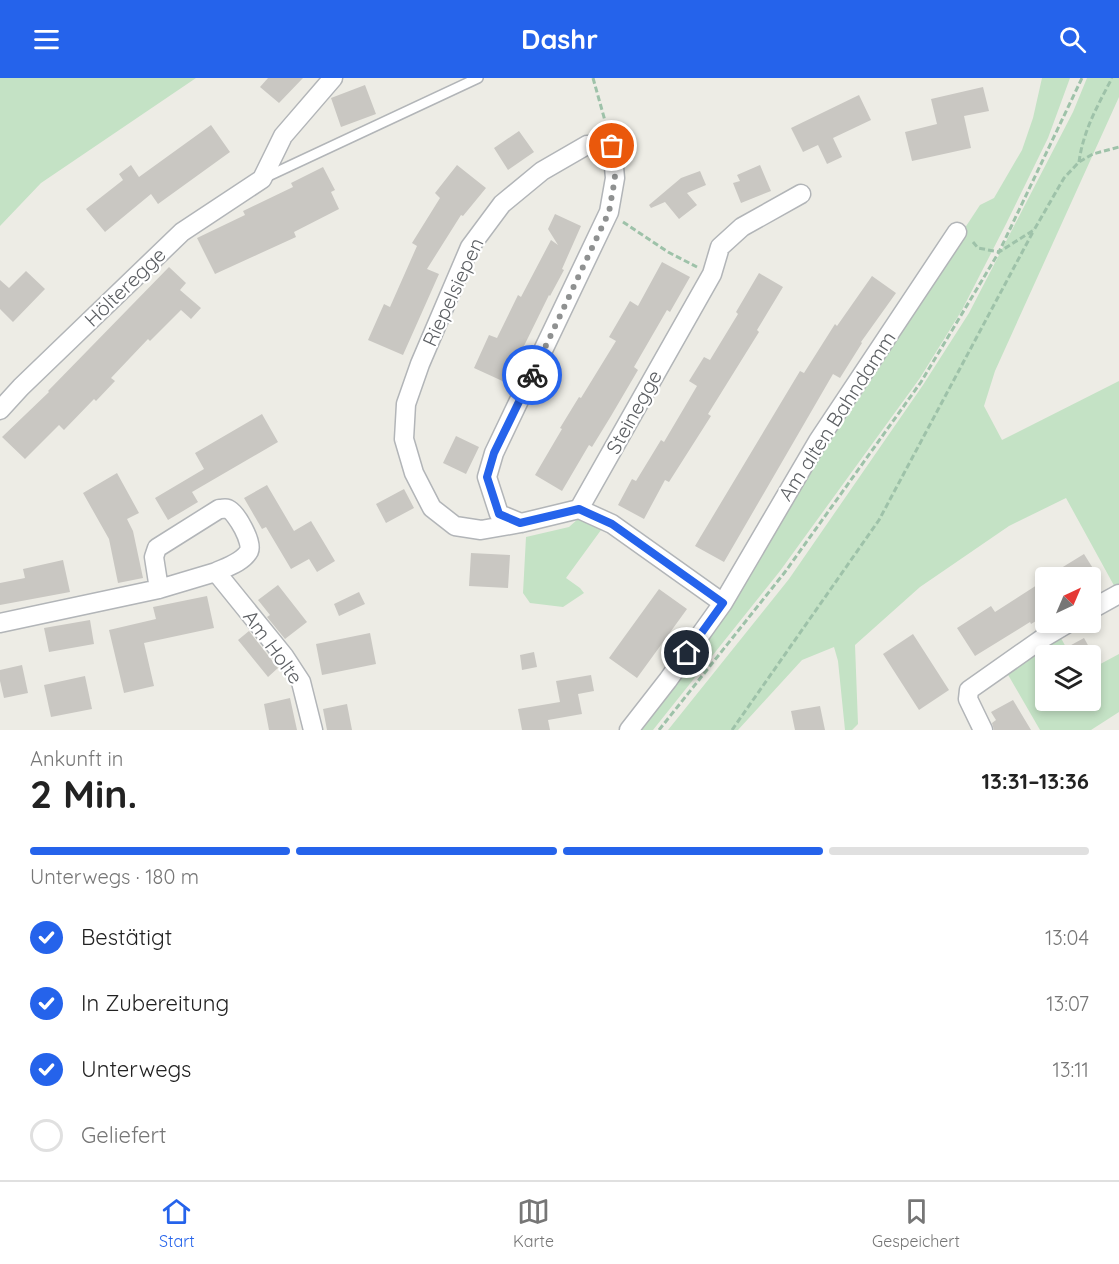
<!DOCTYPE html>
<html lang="de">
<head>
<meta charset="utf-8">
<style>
	:root { --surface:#fff; --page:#f2f2f2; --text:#222; --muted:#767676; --line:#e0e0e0; --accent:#2563eb }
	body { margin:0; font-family:Quicksand,sans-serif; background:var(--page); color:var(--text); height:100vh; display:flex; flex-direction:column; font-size:22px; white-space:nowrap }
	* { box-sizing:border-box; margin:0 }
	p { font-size:20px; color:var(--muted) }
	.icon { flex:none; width:33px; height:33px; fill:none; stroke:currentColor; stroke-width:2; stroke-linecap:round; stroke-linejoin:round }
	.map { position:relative; height:652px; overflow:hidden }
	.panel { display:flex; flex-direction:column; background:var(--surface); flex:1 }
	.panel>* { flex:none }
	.needle { width:39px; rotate:44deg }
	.buttons { position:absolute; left:1035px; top:489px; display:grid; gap:12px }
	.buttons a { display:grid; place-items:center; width:66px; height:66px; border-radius:6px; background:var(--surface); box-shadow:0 3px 9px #0003; font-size:30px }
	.pin { position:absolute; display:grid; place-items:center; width:51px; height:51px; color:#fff; margin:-26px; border:3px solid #fff; border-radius:50%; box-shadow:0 2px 6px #0007 }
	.courier { position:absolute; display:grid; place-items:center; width:60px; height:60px; margin:-30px; border:4px solid #2563eb; border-radius:50%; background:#fff; color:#222; box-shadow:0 2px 8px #0007 }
	.head em { font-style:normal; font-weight:700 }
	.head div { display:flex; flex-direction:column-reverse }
	.head { display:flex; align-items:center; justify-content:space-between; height:102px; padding:0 30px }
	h1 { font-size:39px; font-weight:700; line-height:45px }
	.bar { display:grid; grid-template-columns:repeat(4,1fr); gap:9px 6px; align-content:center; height:72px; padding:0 30px }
	.bar i { height:8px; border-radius:4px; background:var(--line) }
	.bar .on { background:var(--accent) }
	.bar p { grid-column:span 4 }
	ol { padding:0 30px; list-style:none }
	li { display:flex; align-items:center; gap:18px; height:66px }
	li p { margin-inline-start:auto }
	li .icon { padding:6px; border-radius:50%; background:var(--accent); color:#fff; stroke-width:4 }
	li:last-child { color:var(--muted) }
	li i { width:33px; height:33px; border:3px solid var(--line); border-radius:50% }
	header { display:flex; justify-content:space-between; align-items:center; height:78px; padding:0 30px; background:var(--accent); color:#fff; font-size:27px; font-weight:700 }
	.tabs { display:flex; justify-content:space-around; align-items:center; height:84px; border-top:2px solid var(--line); background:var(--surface); font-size:16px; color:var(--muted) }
	.tabs a { display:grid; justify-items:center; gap:3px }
	.tabs .on { color:var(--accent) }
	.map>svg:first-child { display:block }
</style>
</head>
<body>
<header><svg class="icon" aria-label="menu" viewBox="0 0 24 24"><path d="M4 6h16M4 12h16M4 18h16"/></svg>Dashr<svg class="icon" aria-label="search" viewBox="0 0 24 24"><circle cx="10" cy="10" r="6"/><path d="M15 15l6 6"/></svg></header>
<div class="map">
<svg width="1119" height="652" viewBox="0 0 1119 652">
	<rect width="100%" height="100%" fill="#edece5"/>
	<path fill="#c4e2c5" d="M0,0h196l-155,105 -41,43z
		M1042,0h28l-22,60 -42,86 -44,86 -42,68 -140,193 -127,159h-19l346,-525 14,-7 28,-48 11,-32z
		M1087,0h32v19l-124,274 -11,35 18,34 117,-59v209l-2,1 -51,-93 -57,28 -89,61 -65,58 3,79 -6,6h-7l-7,-69 -4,-14 -32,13 -64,70h-70l121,-151 134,-194 46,-72 104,-201z
		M578,441l23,11 -35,48 14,10 4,5 -21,14 -33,-4 -7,-10 3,-56 43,-10z
		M1061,560l9,17 -24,1v44h44l1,-31 28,-15v58l-28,18h-51l-33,-57z"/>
	<path fill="#c9c7c2" d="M268,0h35l-24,25 -19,-16z
		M365,7l11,29 -35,13 -10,-29z
		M983,9l6,24 -25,5 7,32 -59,13 -7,-29 32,-8 -6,-25z
		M859,17l12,25 -38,18 9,19 -15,7 -9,-19 -15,7 -12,-24z
		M211,47l19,27 -72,52 -7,-10 -46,38 -19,-23 37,-29 -4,-6 12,-9 8,12z
		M519,53l15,21 -26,18 -14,-22z
		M457,87l29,23 -23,28 -2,-1 -34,54 12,5 -36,81 -35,-15 16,-36 6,3 27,-61 -5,-3 28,-45 -5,-5z
		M760,87l11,26 -30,12 -8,-20 7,-2 -3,-6z
		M323,89l12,23 -4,2 8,17 -45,23 2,5 -81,37 -18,-36 48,-23 -2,-4 50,-24 -2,-4z
		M700,93l6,14 -19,8 10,12 -18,14 -14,-17 -14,6 -2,-3 32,-27z
		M555,136l26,12 -19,43 2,1 -14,26 -1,-1 -27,55 2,1 -15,33 -35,-16 15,-33 8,3 21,-43 3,2 30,-57 7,5 -10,-16z
		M662,184l28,15 -20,35 -3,-2 -33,57 4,3 -27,46 -19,31 -3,-2 -27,46 -27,-16 27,-46 -2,-1 19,-31 2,1 35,-57 -7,-4 21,-36 8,5z
		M169,189l17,16 -6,7 21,18 -10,11 -10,-9 -31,31 -2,-2 -37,39 4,3 -19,20 -2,-2 -30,31 -5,-5 -34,34 -23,-22 47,-45 -1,-1z
		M26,193l19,18 -32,33 -13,-13v-29l9,8z
		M759,195l24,14 -26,43 2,2 -51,82 3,2 -42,66 -4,-2 -21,39 -26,-14 14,-26 4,2 25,-41 3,2 33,-56 -8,-5 15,-24 6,3 28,-46 -2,-2z
		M872,198l24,17 -35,49 1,1 -22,35 -7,-4 -109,188 -29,-16 105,-175 4,2 31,-49 2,2z
		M262,336l16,28 -86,50 6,10 -30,18 -13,-22 49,-29 -9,-16z
		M456,358l23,11 -13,27 -23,-11z
		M117,395l22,40 -12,6 6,12 10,47 -25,5 -9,-44 -26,-46z
		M267,407l27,46 17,-10 24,40 -18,11 -8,-13 -18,10 -25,-42 -4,2 -18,-31z
		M404,411l10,19 -28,15 -10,-19z
		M471,475l39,2 -2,33 -39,-2z
		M1084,476l15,24h-54z
		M63,482l7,32 -70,13v-22l25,-5 -2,-9z
		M278,507l29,37 -22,17 -18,-22 3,-2 -12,-15z
		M1037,507l9,13v17l-15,9 -1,-2 -55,34 -18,-28 34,-22 4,6z
		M659,511l28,20 -50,69 -28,-20z
		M359,514l6,12 -26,12 -5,-12z
		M207,518l7,32 -70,15 10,43 -30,7 -15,-63 47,-11 -3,-12z
		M90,542l4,24 -45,8 -5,-24z
		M249,553l29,37 -10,9 -30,-37z
		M370,555l6,31 -54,11 -6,-31z
		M913,556l36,56 -30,20 -36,-56z
		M1084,560l10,18h-43z
		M534,574l3,15 -15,3 -2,-15z
		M22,587l6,28 -24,5 -4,-17v-11z
		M591,597l3,16 -16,3 4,20 -34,6 2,10h-28l-4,-21 42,-7 -4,-21z
		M85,598l7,33 -41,8 -7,-32z
		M290,620l7,32h-28l-5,-26z
		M1013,622l18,30h-37l-2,-7 4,-3 -5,-8z
		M347,626l5,26h-25l-4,-21z
		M820,628l5,24h-30l-4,-19z"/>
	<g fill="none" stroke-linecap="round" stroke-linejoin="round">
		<g stroke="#b2b5b8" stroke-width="12">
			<path id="service" d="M264,100l214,-100"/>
		</g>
		<g stroke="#b2b5b8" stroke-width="21">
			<path id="minor" d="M0,332l21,-23 161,-155 80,-53 21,-43 50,-58
				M521,445l-22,-9 -12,-37 7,-24 115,-241 6,-34 -3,-33h-25l-45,26 -40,33 -32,43 -50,117 -14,40 -2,35 10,34 18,35 23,18 26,4 40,-7 58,-14
				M159,511l-5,-32 3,-9 62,-39c4,0 6,-1 9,0 9,4 25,34 21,42 -6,11 -22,16 -33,21
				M723,525l-111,-79 -33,-15 133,-235 8,-27 22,-20 59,-33
				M1090,532l29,-16
				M0,545l159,-34 57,-17 68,84 17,26 12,48
				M629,652l39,-50 55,-77 95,-162 139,-209
				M983,652l-15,-31 1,-9 74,-52 27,-16"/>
		</g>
		<path stroke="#9ec2a9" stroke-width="3" stroke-dasharray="6 3" stroke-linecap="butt" d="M593,0l14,50
			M1079,84c4,-31 19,-57 33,-84
			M623,144l45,30 29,15
			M973,164l5,6 21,4 35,-22 30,-52 15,-16 14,-8 26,-7
			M659,652l126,-158 136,-190 78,-130 83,-174
			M732,652l147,-210 155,-290"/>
		<use href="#service" stroke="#fff" stroke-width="9"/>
		<use href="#minor" stroke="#fff" stroke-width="18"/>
	</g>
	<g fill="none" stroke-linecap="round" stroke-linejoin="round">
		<path stroke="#8f9191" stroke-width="6" stroke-dasharray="0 10.8" d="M532,297l77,-163 6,-34 -3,-32"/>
		<path stroke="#2563eb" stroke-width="8" d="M532,297l-38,78 -7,24 12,37 21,9 59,-14 33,15 111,79 -36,50"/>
	</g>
	<g text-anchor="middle" stroke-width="4.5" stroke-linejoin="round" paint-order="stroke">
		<g font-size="20" fill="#5d6064" stroke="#fff">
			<text transform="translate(125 209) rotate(-44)" y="7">Hölteregge</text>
			<text transform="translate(453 214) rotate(-65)" y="7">Riepelsiepen</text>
			<text transform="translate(634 334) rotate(-61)" y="7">Steinegge</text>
			<text transform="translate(837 338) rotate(-57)" y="7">Am alten Bahndamm</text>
			<text transform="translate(273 569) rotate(54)" y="7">Am Holte</text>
		</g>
	</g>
</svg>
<div class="buttons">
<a><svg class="needle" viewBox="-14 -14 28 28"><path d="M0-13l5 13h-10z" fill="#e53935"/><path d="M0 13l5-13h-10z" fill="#767676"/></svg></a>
<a><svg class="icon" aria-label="layers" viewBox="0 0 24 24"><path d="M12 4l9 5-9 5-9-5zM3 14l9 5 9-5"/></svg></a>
</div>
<div class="pin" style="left:612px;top:68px;background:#ea580c"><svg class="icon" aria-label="bag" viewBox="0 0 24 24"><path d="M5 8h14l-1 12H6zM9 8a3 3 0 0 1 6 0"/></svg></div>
<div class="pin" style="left:687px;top:575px;background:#1f2937"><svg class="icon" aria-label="home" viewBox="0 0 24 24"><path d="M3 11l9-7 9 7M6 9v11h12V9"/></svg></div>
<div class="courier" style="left:532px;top:297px"><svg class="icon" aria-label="bike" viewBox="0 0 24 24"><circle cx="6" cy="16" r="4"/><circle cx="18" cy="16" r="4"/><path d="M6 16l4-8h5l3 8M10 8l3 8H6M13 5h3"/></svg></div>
</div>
<section class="panel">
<div class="head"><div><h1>2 Min.</h1><p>Ankunft in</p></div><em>13:31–13:36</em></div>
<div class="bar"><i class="on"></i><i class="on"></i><i class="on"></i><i></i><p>Unterwegs · 180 m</p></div>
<ol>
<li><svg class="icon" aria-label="check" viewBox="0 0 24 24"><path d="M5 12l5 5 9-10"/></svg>Bestätigt<p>13:04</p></li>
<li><svg class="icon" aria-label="check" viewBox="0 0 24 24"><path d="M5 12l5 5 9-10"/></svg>In Zubereitung<p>13:07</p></li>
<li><svg class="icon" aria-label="check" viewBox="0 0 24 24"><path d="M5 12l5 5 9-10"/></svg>Unterwegs<p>13:11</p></li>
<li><i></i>Geliefert</li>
</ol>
</section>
<nav class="tabs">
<a class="on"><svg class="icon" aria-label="home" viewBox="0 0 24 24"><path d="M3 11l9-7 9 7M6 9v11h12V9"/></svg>Start</a>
<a><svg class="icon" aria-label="map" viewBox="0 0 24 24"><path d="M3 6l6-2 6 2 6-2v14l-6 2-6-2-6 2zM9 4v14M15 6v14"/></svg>Karte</a>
<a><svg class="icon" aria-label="saved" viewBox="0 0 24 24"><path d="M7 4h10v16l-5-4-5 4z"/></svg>Gespeichert</a>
</nav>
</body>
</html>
